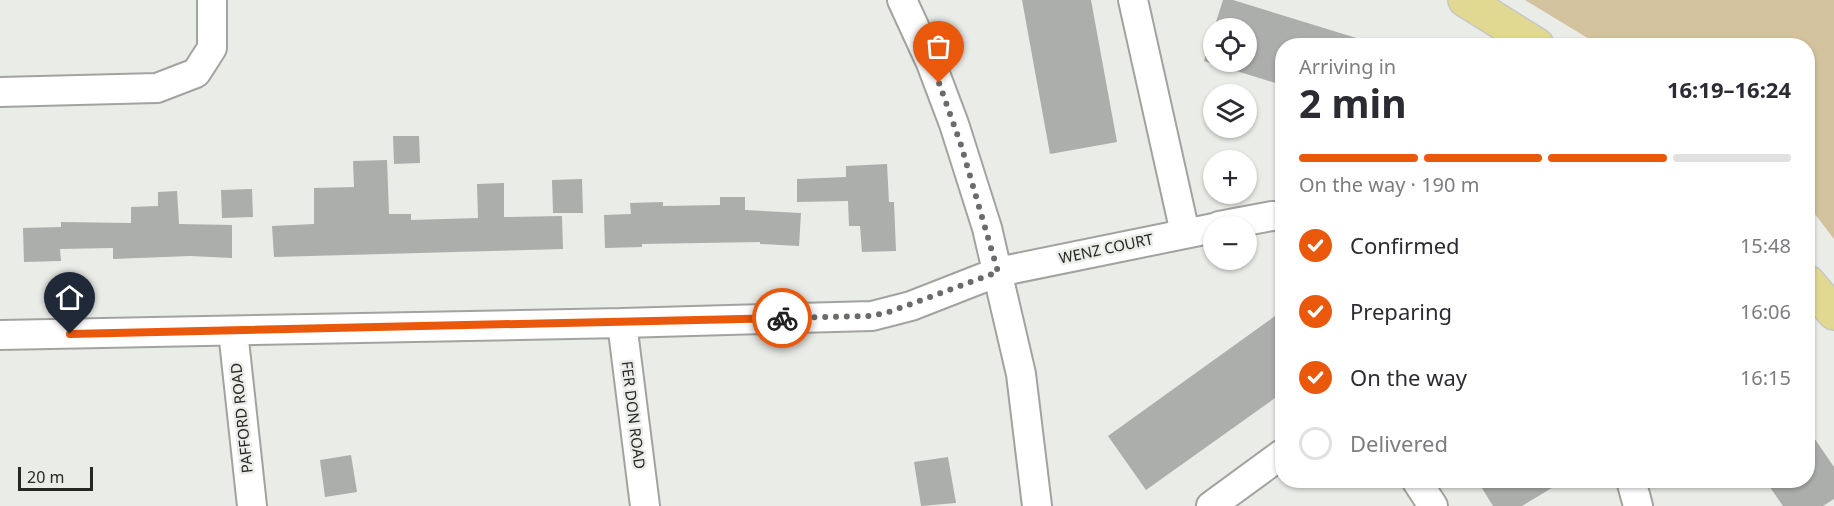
<!DOCTYPE html>
<html lang="en">
<head>
<meta charset="utf-8">
<style>
	:root { --surface:#fff; --page:#f2f2f3; --text:#2b2b33; --muted:#7c7c81; --line:#e1e1e2; --accent:#ea580c }
	body { margin:0; font-family:"Noto Sans",sans-serif; background:var(--page); color:var(--text); height:100vh; display:flex; flex-direction:column; font-size:22px; white-space:nowrap }
	* { box-sizing:border-box; margin:0 }
	p { font-size:20px; color:var(--muted) }
	.icon { flex:none; width:33px; height:33px; fill:none; stroke:currentColor; stroke-width:2; stroke-linecap:round; stroke-linejoin:round }
	.map { position:relative; flex:1; overflow:hidden }
	.drawer { position:absolute; left:1275px; top:38px; width:540px; height:450px; display:flex; flex-direction:column; background:var(--surface); border-radius:24px; box-shadow:0 2px 4px #0004 }
	.drawer>* { flex:none }
	.fabs { position:absolute; left:1203px; top:18px; display:grid; gap:12px }
	.fabs a { display:grid; place-items:center; width:54px; height:54px; border-radius:50%; background:var(--surface); box-shadow:0 2px 4px #0004; font-size:30px }
	.scale { position:absolute; left:18px; bottom:15px; width:75px; box-sizing:border-box; padding-left:6px; border:3px solid #262725; border-top:0; font-size:16px; line-height:21px; white-space:nowrap; color:#262725; -webkit-text-stroke:4px #eaece8; paint-order:stroke }
	.pin { position:absolute; display:grid; place-items:center; width:51px; height:51px; color:#fff; margin:-62px -26px; border-radius:50% 50% 50% 0; rotate:-45deg; box-shadow:0 0 6px #0007 }
	.pin .icon { rotate:45deg }
	.courier { position:absolute; display:grid; place-items:center; width:60px; height:60px; margin:-30px; border:4px solid #ea580c; border-radius:50%; background:#fff; color:#222; box-shadow:0 2px 8px #0007 }
	.head em { font-style:normal; font-weight:700 }
	.head div { display:flex; flex-direction:column-reverse }
	.head { display:flex; align-items:center; justify-content:space-between; height:102px; padding:0 24px }
	h1 { font-size:39px; font-weight:700; line-height:45px }
	.bar { display:grid; grid-template-columns:repeat(4,1fr); gap:9px 6px; align-content:center; height:72px; padding:0 24px }
	.bar i { height:8px; border-radius:4px; background:var(--line) }
	.bar .active { background:var(--accent) }
	.bar p { grid-column:span 4 }
	ol { padding:0 24px; list-style:none }
	li { display:flex; align-items:center; gap:18px; height:66px }
	li p { margin-inline-start:auto }
	li .icon { padding:6px; border-radius:50%; background:var(--accent); color:#fff; stroke-width:4 }
	li:last-child { color:var(--muted) }
	li i { width:33px; height:33px; border:3px solid var(--line); border-radius:50% }
	.map>svg:first-child { display:block }
</style>
</head>
<body>
<div class="map">
<svg width="1834" height="506" viewBox="0 0 1834 506">
	<rect width="100%" height="100%" fill="#eaece8"/>
	<path fill="#d3c29e" d="M1525,0h309v239l-26,-34v-160h-209z"/>
	<path fill="#acaeab" d="M1022,0h69l26,142 -67,12z
		M1223,0h10l130,40 -1,5h-80v40l-78,-24 10,-31v32h32v-34h-32z
		M393,136h26l1,27 -26,1z
		M387,160l2,54h22v6l67,-2 -1,-34 27,-1v34l58,-1 1,33 -289,8 -2,-31 42,-2v-36l40,-1 -1,-26z
		M887,164l2,38h5l2,49 -34,1 -2,-26h-11l-1,-25 -51,1v-23l49,-2v-11z
		M582,179l1,34h-30l-1,-33z
		M252,189l1,28 -31,1 -1,-28z
		M177,191l2,33 53,1v33l-42,-2 -77,3v-11l-53,1 1,12 -37,1 -1,-34 38,-1v-5l70,1v-16l27,-1v-14z
		M720,197h25v13l56,3 -2,33 -39,-2v-2l-118,2v3l-37,1 -1,-33 27,-1 -1,-11 33,-1v4l57,-1z
		M1282,311v82l-136,97 -38,-54z
		M1808,429l26,38v32l-11,7h-40l-18,-26h43z
		M351,455l6,37 -32,5 -5,-37z
		M948,457l8,46 -35,3 -7,-44z
		M1477,480h88l-43,26h-29z"/>
	<g fill="none" stroke-linecap="round" stroke-linejoin="round">
		<g stroke="#a2a3a0" stroke-width="32">
			<path id="minor" d="M902,0l29,63 23,61 33,104 34,146 16,132
				M1133,0l52,233
				M0,92l157,-4 39,-15 16,-25v-48
				M1219,226l53,-10h10
				M622,323l23,183
				M233,331l19,175
				M0,335l622,-12 250,-7 39,-10 87,-34 216,-44
				M1416,480l17,26
				M1631,480l7,26
				M1211,506l71,-52"/>
		</g>
		<g stroke="#c7c7c6" stroke-width="36">
			<path id="major" d="M1465,0l72,45
				M1808,282l26,31"/>
		</g>
		<use href="#minor" stroke="#fff" stroke-width="28"/>
		<use href="#major" stroke="#e1d991" stroke-width="33"/>
	</g>
	<g fill="none" stroke-linecap="round" stroke-linejoin="round">
		<path stroke="#6b6c69" stroke-width="6" stroke-dasharray="0 10.8" d="M782,318l90,-2 17,-4 109,-40 -37,-127 -22,-62"/>
		<path stroke="#ea580c" stroke-width="8" d="M70,334l712,-16"/>
	</g>
	<g text-anchor="middle" stroke-width="5" stroke-linejoin="round" paint-order="stroke">
		<g font-size="15" fill="#262725" stroke="#eaece8">
			<text transform="translate(1106 249) rotate(-12)" y="5">WENZ COURT</text>
			<text transform="translate(633 415) rotate(83)" y="5">FER DON ROAD</text>
			<text transform="translate(242 418) rotate(-96)" y="5">PAFFORD ROAD</text>
		</g>
	</g>
</svg>
<div class="fabs">
<a><svg class="icon" aria-label="locate" viewBox="0 0 24 24"><circle cx="12" cy="12" r="6"/><path d="M12 2v4M12 18v4M2 12h4M18 12h4"/></svg></a>
<a><svg class="icon" aria-label="layers" viewBox="0 0 24 24"><path d="M12 4l9 5-9 5-9-5zM3 14l9 5 9-5"/></svg></a>
<a>+</a>
<a>−</a>
</div>
<div class="scale">20 m</div>
<div class="pin" style="left:939px;top:83px;background:#ea580c"><svg class="icon" aria-label="bag" viewBox="0 0 24 24"><path d="M5 8h14l-1 12H6zM9 8a3 3 0 0 1 6 0"/></svg></div>
<div class="pin" style="left:70px;top:334px;background:#1f2937"><svg class="icon" aria-label="home" viewBox="0 0 24 24"><path d="M3 11l9-7 9 7M6 9v11h12V9"/></svg></div>
<div class="courier" style="left:782px;top:318px"><svg class="icon" aria-label="bike" viewBox="0 0 24 24"><circle cx="6" cy="16" r="4"/><circle cx="18" cy="16" r="4"/><path d="M6 16l4-8h5l3 8M10 8l3 8H6M13 5h3"/></svg></div>
<section class="drawer">
<div class="head"><div><h1>2 min</h1><p>Arriving in</p></div><em>16:19–16:24</em></div>
<div class="bar"><i class="active"></i><i class="active"></i><i class="active"></i><i></i><p>On the way · 190 m</p></div>
<ol>
<li><svg class="icon" aria-label="check" viewBox="0 0 24 24"><path d="M5 12l5 5 9-10"/></svg>Confirmed<p>15:48</p></li>
<li><svg class="icon" aria-label="check" viewBox="0 0 24 24"><path d="M5 12l5 5 9-10"/></svg>Preparing<p>16:06</p></li>
<li><svg class="icon" aria-label="check" viewBox="0 0 24 24"><path d="M5 12l5 5 9-10"/></svg>On the way<p>16:15</p></li>
<li><i></i>Delivered</li>
</ol>
</section>
</div>
</body>
</html>
